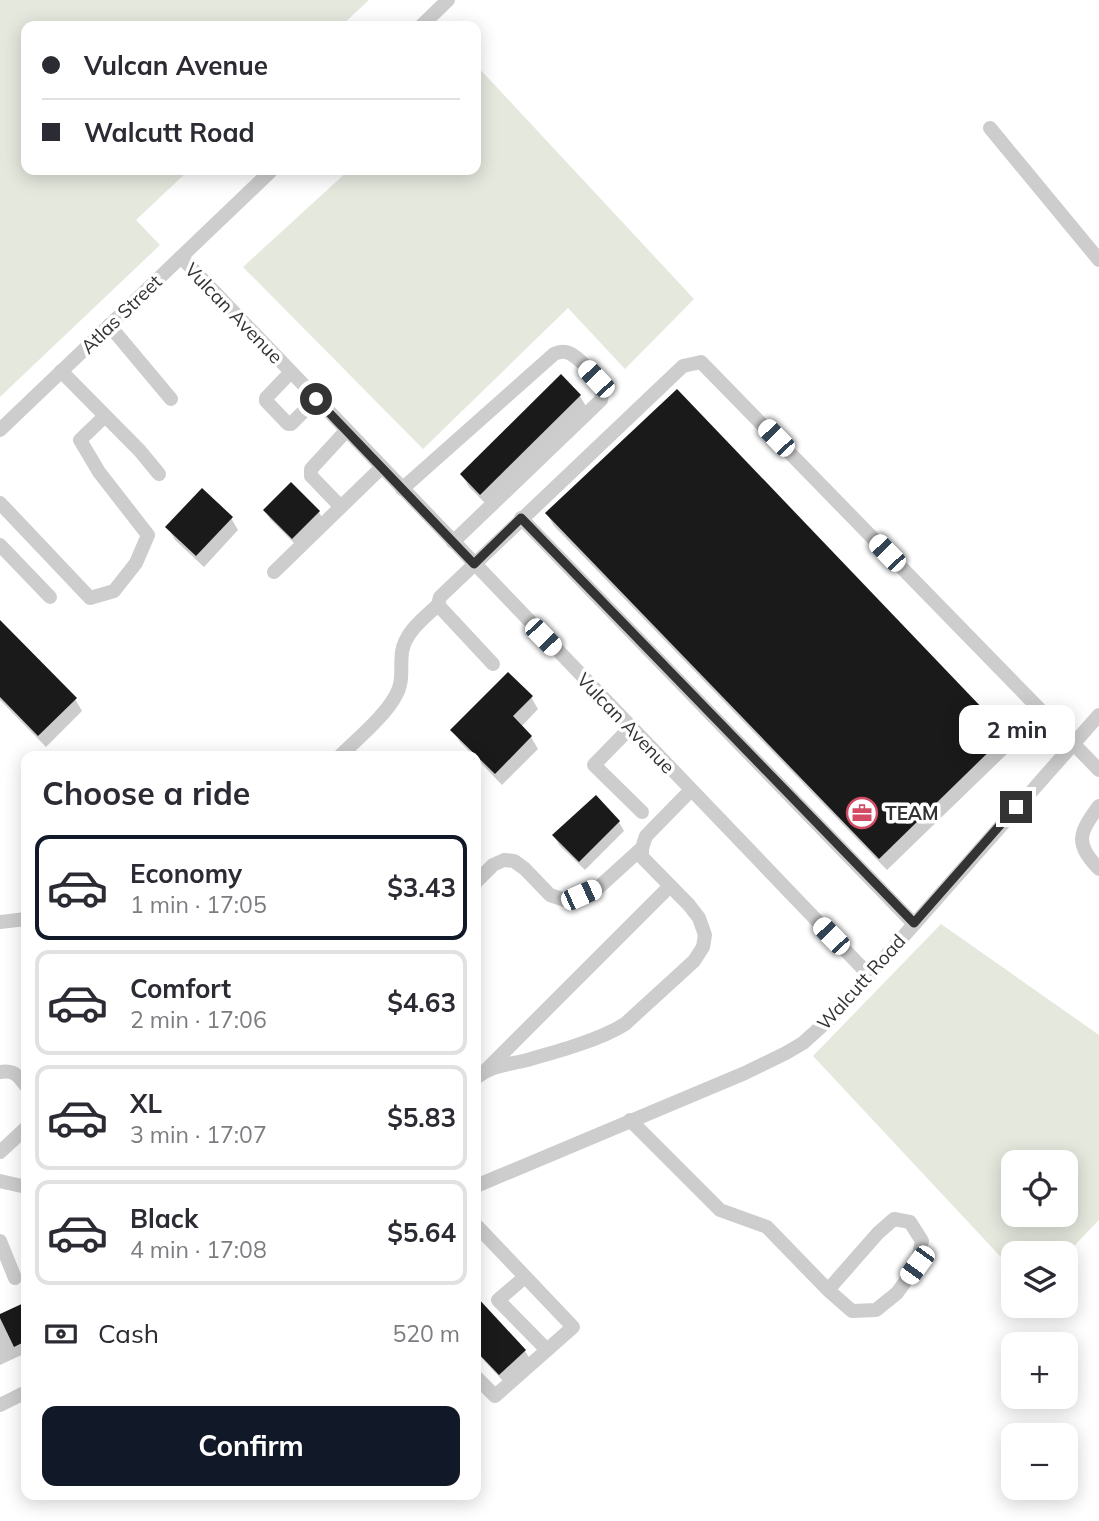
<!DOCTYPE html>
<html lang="en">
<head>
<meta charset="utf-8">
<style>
  :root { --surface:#fff; --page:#f2f2f3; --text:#2b2b33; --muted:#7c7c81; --line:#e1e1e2; --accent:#111827 }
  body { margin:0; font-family:Mulish,sans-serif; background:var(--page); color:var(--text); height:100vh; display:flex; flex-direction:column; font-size:26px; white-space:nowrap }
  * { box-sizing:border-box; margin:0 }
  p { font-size:23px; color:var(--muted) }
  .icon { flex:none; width:38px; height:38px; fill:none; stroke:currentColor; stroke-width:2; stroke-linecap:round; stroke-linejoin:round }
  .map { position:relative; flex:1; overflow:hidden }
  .side { position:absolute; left:21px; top:751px; width:460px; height:749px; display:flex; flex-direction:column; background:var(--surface); border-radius:14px; box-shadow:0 4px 18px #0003 }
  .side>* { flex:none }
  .hud { position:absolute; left:21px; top:21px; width:460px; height:154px; border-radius:14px; box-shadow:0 4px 18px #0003; display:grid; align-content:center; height:154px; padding:0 21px; background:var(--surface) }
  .buttons { position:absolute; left:1001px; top:1150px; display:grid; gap:14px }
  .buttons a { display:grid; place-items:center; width:77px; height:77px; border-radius:14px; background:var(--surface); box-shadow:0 4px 18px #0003; font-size:35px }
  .end { position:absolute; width:32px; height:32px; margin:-16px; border:9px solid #333; background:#fff; box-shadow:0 0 0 4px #fff }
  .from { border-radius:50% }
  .bubble { position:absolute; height:49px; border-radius:14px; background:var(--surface); box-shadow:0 4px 18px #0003; font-size:23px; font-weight:700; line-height:49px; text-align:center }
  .car { position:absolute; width:21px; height:42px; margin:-21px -10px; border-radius:9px; box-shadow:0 0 5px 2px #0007; background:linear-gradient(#fff 24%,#345 0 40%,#fff 0 76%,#345 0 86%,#fff 0) }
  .hud b { display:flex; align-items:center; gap:24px; height:66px; font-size:26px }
  .hud b+b { border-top:2px solid var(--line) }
  .hud i { width:18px; height:18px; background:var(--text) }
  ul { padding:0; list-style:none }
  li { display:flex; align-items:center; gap:21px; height:105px; margin:0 14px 10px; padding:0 7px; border:4px solid var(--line); border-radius:14px }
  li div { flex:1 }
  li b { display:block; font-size:26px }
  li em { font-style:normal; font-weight:700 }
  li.selected { border-color:var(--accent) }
  li>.icon { width:63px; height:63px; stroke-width:1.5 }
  h2 { padding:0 21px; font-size:32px; line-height:84px }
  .pay { display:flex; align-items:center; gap:18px; height:77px; padding:0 21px; font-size:26px }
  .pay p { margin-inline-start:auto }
  .action { display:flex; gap:14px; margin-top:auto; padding:14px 21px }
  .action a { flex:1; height:80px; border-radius:14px; background:var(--accent); color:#fff; font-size:28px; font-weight:700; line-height:80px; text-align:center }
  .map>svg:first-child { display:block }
  .green { fill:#e4e8dd; fill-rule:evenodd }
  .shadow { fill:#0003 }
  .building { fill:#1a1a1a }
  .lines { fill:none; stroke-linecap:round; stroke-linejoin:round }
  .minor { stroke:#cdcdcd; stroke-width:14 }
  .route { stroke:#333; stroke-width:9 }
  .labels { text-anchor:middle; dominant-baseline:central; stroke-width:7; stroke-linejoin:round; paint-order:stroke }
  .street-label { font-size:19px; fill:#333; stroke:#fff }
  .poi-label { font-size:19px; font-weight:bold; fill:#333; stroke:#fff; text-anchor:start }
</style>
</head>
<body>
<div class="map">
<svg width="1099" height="1521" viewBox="0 0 1099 1521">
  <rect width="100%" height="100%" fill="#fff"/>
  <g class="green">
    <polygon points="0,0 369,0 341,26 26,26 26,170 189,170 136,220 160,245 0,397"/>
    <polygon points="476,65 694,299 625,369 568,308 423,449 243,267 349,170 476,170"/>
    <path d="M941 924 1099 1035V1220L1066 1254 1013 1253V1270L813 1056ZM1013 1162H1066V1214H1013Z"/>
  </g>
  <g class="shadow">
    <polygon points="677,392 1006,735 1013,748 887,870 554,526 547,514"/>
    <polygon points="580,396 587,408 488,506 469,487 462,475"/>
    <polygon points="291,484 319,512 324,521 298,547 270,519 265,510"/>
    <polygon points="231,518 238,530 204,567 175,540 168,528"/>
    <polygon points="0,623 75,699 82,711 46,747 0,700"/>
    <polygon points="531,697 538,709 521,727 531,737 538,749 502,785 476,758 476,756 474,756 460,742 453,730"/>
    <polygon points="596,797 619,822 624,831 585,870 559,845 554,836"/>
    <polygon points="476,1298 525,1351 530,1359 505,1383 476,1352"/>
    <polygon points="26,1304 26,1353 0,1365 0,1316"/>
  </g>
  <g class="building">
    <polygon points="561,374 581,395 480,495 460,474"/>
    <polygon points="677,389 1007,734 879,859 545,513"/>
    <polygon points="291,482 320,511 292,539 263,510"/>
    <polygon points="202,488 233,517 196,556 165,527"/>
    <polygon points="0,620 77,698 38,736 0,697"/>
    <polygon points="508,672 533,696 513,716 532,736 495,774 450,730"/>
    <polygon points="596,795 620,821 579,862 552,835"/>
    <polygon points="476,1296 526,1350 499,1375 476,1351"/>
    <polygon points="26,1302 26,1341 14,1347 0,1318 0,1314"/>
  </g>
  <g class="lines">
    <g class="minor">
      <polyline points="421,26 448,0"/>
      <polyline points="990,128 1099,260"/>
      <polyline points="181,257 869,975"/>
      <polyline points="109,325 171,399"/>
      <polyline points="61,371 140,451 159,474"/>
      <polyline points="290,373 266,398 266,401 288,424 291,424 316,399"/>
      <polyline points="0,430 272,170"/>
      <path d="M402 489 554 354C558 352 561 351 565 352 577 353 603 383 602 395 602 397 601 398 601 400L453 542"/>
      <polyline points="0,503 90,598 114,591 136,563 148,535 99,472 80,440 105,416"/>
      <polyline points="341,507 311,476 311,469 346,431"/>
      <polyline points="521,518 914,924"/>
      <polyline points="0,545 50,597"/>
      <polyline points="274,572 381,468"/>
      <polyline points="493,664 438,605 440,597 683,366 701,362 1099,770"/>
      <polyline points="630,728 594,765 642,812"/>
      <path d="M340 756C356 740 386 715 396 695 404 681 400 667 402 652 405 632 424 618 438 605"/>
      <path d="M1099 806C1079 833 1074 843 1099 869"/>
      <polyline points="476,882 493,865 504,860 514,861 525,869 550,895 565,900 581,895 599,887 642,848 646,836 691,790"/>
      <polyline points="0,922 26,919"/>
      <polyline points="487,1069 670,886"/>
      <path d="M0 1072C14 1070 18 1075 26 1086"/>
      <path d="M476 1078C491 1065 508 1065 527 1060 556 1052 600 1040 625 1024L694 961 703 947 705 935 699 918 689 905 642 857V848"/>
      <polyline points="630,1120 720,1210 767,1227 828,1290 852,1311 876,1310 897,1293 917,1265 922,1241 910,1222 894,1219 878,1233 828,1290"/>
      <polyline points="0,1152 26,1128"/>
      <polyline points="0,1181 26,1187"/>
      <polyline points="476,1186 745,1073 786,1053 803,1043 834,1015 1099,715"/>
      <polyline points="476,1225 573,1327 495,1396 476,1377"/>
      <polyline points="0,1241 15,1278"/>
      <polyline points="525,1277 498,1300 547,1350"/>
      <polyline points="0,1405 26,1392"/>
    </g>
  </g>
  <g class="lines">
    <polyline class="route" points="316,399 474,564 521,518 914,923 1016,807"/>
  </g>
  <defs>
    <g id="office-ring" transform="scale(1.575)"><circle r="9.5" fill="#fff" stroke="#d34b64" stroke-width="1.5"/><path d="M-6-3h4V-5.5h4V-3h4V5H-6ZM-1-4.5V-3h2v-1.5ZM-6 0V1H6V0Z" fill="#d34b64"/></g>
  </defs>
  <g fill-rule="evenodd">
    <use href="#office-ring" x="862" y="813"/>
  </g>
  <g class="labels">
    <g class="street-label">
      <text transform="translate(234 313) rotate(46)">Vulcan Avenue</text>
      <text transform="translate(121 314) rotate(-44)">Atlas Street</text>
      <text transform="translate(626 723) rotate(46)">Vulcan Avenue</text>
      <text transform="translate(861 982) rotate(-48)">Walcutt Road</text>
    </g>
    <g class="poi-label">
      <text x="885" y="813">TEAM</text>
    </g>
  </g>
</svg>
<div class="buttons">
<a><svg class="icon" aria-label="locate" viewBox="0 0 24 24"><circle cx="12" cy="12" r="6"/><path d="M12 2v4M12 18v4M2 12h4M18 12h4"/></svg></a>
<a><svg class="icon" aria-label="layers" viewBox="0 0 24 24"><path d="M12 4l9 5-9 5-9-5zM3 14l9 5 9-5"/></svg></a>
<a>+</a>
<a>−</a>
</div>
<i class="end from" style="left:316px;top:399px"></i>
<i class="end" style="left:1016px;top:807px"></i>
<div class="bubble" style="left:959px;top:705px;width:116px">2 min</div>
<i class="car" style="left:596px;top:379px;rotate:317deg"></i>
<i class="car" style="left:776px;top:438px;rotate:316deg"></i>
<i class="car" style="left:887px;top:553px;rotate:316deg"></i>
<i class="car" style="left:543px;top:637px;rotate:136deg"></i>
<i class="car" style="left:581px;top:895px;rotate:66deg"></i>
<i class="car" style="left:831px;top:936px;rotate:316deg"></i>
<i class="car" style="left:917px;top:1265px;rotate:216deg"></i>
<div class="hud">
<b><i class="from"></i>Vulcan Avenue</b>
<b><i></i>Walcutt Road</b>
</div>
<section class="side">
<h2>Choose a ride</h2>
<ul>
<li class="selected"><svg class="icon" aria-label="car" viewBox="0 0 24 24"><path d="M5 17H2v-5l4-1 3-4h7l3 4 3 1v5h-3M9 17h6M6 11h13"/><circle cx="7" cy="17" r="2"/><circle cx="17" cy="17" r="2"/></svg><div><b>Economy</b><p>1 min · 17:05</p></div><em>$3.43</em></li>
<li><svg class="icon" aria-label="car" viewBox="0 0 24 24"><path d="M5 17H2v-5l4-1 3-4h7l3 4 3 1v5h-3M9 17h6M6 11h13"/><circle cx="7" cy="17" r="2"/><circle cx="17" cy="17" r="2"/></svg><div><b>Comfort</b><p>2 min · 17:06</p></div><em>$4.63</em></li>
<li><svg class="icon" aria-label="car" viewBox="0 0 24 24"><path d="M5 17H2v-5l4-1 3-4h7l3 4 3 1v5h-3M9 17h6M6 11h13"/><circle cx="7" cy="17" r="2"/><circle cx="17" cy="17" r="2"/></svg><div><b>XL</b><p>3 min · 17:07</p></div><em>$5.83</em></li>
<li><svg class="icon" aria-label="car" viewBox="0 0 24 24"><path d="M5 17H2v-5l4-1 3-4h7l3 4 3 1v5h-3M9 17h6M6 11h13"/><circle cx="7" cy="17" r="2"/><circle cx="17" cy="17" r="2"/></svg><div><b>Black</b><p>4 min · 17:08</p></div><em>$5.64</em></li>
</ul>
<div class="pay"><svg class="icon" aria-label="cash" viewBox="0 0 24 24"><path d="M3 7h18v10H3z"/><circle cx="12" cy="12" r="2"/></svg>Cash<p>520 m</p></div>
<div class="action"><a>Confirm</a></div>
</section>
</div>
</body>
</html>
